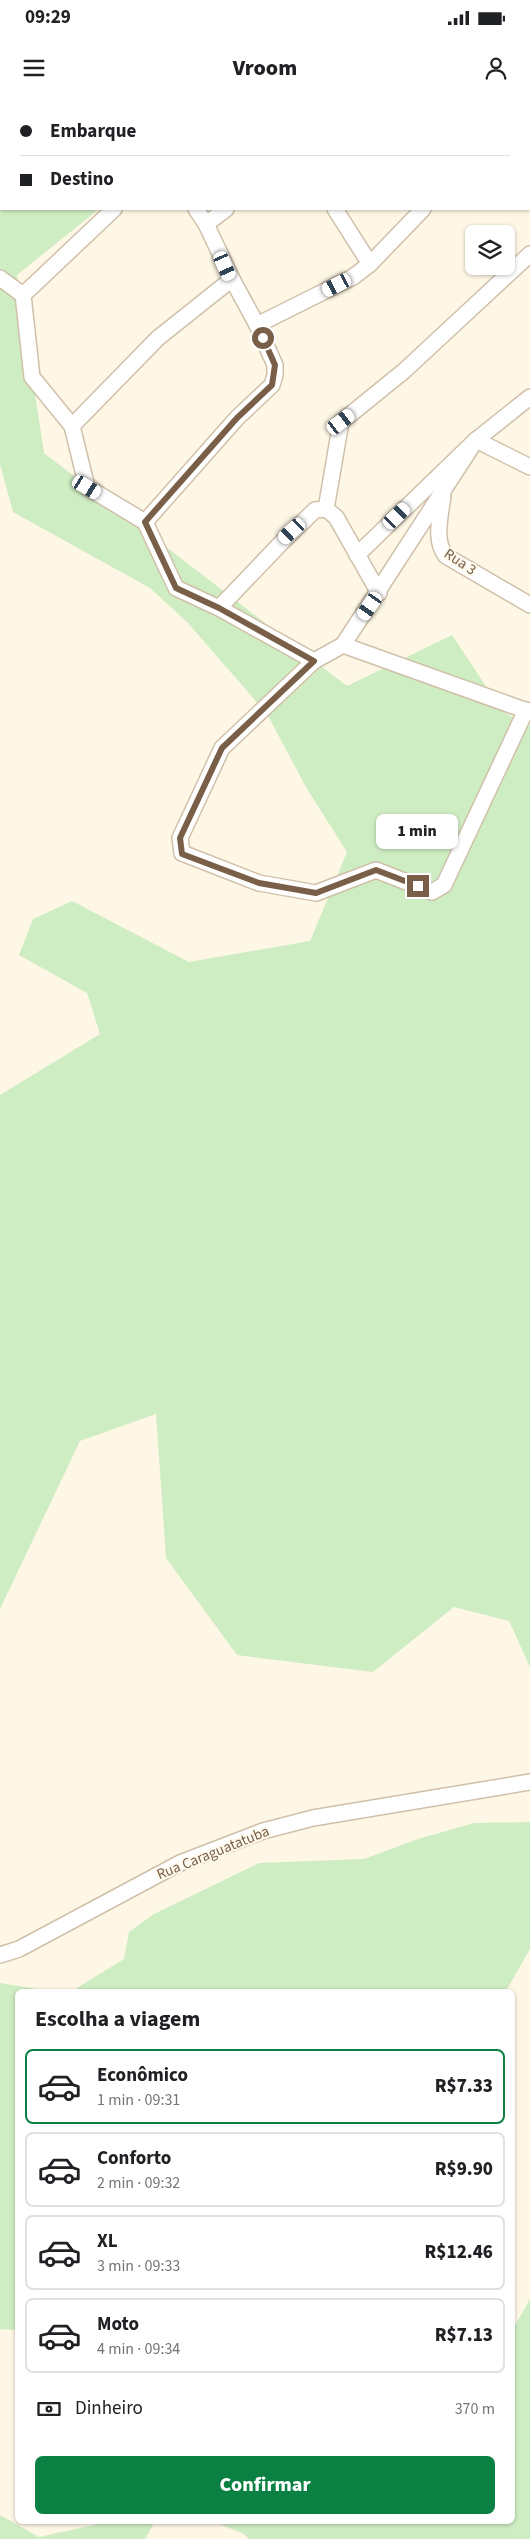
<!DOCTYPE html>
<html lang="pt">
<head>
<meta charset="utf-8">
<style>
  :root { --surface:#fff; --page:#f6f6f6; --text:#202124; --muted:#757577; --line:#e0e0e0; --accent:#0b8043 }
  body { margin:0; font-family:"Source Sans 3",sans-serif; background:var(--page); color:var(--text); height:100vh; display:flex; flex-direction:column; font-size:19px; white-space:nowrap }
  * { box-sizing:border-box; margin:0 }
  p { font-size:16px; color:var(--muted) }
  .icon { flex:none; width:28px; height:28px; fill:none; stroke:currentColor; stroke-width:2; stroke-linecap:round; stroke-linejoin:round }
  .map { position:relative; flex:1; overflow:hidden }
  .side { position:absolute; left:15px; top:1889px; width:500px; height:535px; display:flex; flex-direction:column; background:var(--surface); border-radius:8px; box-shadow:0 1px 4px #0004 }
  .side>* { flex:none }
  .hud { position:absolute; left:0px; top:0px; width:530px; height:110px; box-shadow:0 1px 4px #0004; display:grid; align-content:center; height:110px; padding:0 20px; background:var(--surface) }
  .tools { position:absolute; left:465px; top:125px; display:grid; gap:10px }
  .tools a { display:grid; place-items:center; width:50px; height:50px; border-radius:8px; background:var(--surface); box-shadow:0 1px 4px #0004; font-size:25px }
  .end { position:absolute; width:22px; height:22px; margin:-11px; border:6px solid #795f48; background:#fff; box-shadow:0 0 0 2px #fff }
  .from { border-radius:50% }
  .bubble { position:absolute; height:35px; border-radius:8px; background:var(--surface); box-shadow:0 1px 4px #0004; font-size:16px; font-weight:800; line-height:35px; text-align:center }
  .car { position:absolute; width:15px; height:30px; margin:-15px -8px; border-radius:6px; box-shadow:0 0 4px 1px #0007; background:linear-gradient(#fff 24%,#345 0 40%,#fff 0 76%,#345 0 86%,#fff 0) }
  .hud b { display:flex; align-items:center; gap:18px; height:48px; font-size:19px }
  .hud b+b { border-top:1px solid var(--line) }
  .hud i { width:12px; height:12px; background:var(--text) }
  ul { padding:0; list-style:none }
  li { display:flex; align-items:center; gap:15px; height:75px; margin:0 10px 8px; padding:0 10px; border:2px solid var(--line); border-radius:8px }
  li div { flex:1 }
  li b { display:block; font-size:19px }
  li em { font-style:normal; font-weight:800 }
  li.on { border-color:var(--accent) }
  li>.icon { width:45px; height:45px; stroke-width:1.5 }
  h2 { padding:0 20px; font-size:22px; line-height:60px }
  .pay { display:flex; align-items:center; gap:12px; height:55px; padding:0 20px; font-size:19px }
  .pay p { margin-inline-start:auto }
  .button { display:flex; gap:10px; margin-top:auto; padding:10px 20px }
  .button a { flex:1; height:58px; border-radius:8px; background:var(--accent); color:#fff; font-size:20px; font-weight:800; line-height:58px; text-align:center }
  .status { display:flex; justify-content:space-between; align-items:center; height:35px; padding:0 25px; background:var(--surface); direction:ltr }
  .status svg { height:14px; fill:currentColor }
  header { display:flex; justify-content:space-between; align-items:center; height:65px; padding:0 20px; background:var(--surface); font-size:22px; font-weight:800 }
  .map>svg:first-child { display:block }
  .green { fill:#cfedc3 }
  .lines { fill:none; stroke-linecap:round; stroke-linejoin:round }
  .minor-casing { stroke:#d0c0aa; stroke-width:18 }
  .minor { stroke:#fff; stroke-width:15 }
  .route { stroke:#795f48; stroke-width:6 }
  .labels { text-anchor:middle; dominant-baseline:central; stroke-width:4; stroke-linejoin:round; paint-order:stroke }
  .street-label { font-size:15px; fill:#795f48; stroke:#fffaed }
</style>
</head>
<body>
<div class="status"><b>09:29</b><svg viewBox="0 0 49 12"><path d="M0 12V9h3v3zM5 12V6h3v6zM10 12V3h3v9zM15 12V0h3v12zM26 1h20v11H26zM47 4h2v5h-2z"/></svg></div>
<header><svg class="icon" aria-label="menu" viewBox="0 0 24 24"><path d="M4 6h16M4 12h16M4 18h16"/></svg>Vroom<svg class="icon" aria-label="person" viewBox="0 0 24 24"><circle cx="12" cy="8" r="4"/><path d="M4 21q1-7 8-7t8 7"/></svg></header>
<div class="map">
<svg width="530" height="2439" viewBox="0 0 530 2439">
  <rect width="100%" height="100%" fill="#fef7e6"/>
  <g class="green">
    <polygon points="0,0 236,0 1,1 1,109 99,109 17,175 44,353 347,586 452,535 503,612 530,626 530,1567 509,1521 454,1507 373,1572 237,1555 166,1458 156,1314 80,1341 0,1509 0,995 100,934 87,893 19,855 33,819 72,801 189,862 310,841 347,752 307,689 267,614 187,522 150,488 13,412 0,364"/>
    <polygon points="530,1722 530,1849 506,1891 72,1891 124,1859 129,1832 154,1814 259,1763 364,1759 418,1739 474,1723"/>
    <polygon points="0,1883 49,1891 18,1891 17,2230 0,2229"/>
    <polygon points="530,2199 530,2439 249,2439 244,2434 212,2421 512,2421 513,2229"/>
    <polygon points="0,2415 39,2437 112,2421 155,2421 145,2439 0,2439"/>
  </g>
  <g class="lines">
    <g class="minor-casing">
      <g id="minor">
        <polyline points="273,0 273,1"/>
        <polyline points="519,0 519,1"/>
        <polyline points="123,1 125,0"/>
        <polyline points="367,1 369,0"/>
        <polyline points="529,25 530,28"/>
        <polyline points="0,80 1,79"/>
        <polyline points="335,109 370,164"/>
        <polyline points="206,124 226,109"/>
        <polyline points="0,178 23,195 32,277 72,326 87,387 145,422 176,488 219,508 314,561 343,545 530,612"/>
        <polyline points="23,195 114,109"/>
        <polyline points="257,225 353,177 370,164 423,109"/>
        <polyline points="72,326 158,238 232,179"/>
        <path d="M443 395C441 415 433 440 446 456L530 505"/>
        <polyline points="326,409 341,322 404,271 530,154"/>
        <polyline points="326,409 336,417 379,493"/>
        <polyline points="145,422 237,318 272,285 275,275 275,265 257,225 232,179 206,124 196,109"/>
        <polyline points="357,455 476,340 530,367"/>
        <polyline points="219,508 282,442 315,410 326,409"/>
        <polyline points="343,545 476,340 530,297"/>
        <polyline points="314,561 222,648 180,738 182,753 259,783 316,793 376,770 432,792 444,785 526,610"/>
        <polyline points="0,1855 19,1849 180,1763 263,1731 313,1718 530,1682"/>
      </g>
    </g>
    <use href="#minor" class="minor"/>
  </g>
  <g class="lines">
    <polyline class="route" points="263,238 275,265 272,285 237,318 145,422 176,488 219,508 314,561 222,648 180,738 182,754 259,783 316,793 376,770 418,786"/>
  </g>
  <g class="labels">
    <g class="street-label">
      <text transform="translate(460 462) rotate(34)">Rua 3</text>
      <text transform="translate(213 1753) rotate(-22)">Rua Caraguatatuba</text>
    </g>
  </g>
</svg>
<div class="tools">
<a><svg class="icon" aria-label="layers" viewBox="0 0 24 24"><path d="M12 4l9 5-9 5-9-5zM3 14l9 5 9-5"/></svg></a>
</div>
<i class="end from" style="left:263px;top:238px"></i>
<i class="end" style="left:418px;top:786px"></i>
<div class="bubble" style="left:376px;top:714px;width:82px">1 min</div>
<i class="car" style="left:225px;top:166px;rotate:156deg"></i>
<i class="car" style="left:337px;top:185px;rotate:243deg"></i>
<i class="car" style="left:341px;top:322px;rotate:52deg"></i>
<i class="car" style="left:87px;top:387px;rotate:121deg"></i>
<i class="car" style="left:397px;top:416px;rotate:46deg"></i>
<i class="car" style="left:292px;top:431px;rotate:227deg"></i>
<i class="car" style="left:370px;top:506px;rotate:215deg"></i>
<div class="hud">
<b><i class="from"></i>Embarque</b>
<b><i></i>Destino</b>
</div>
<section class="side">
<h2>Escolha a viagem</h2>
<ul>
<li class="on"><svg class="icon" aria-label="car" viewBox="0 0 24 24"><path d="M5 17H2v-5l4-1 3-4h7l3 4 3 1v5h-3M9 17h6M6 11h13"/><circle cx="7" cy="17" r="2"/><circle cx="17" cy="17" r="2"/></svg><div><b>Econômico</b><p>1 min · 09:31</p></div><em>R$7.33</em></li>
<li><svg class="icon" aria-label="car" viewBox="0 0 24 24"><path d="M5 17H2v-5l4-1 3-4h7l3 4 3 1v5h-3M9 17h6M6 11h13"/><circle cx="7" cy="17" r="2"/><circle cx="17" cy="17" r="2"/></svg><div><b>Conforto</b><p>2 min · 09:32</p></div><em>R$9.90</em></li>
<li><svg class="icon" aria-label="car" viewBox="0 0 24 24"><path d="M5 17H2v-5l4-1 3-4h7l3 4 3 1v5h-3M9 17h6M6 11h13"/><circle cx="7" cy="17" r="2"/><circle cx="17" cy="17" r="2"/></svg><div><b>XL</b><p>3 min · 09:33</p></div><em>R$12.46</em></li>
<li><svg class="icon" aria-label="car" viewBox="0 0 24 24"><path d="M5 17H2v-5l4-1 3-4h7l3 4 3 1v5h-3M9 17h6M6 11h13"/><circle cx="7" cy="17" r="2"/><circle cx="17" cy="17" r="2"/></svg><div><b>Moto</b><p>4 min · 09:34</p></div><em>R$7.13</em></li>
</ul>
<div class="pay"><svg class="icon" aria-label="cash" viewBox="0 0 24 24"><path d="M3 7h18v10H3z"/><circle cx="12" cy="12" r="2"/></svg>Dinheiro<p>370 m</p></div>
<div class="button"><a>Confirmar</a></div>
</section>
</div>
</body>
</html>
